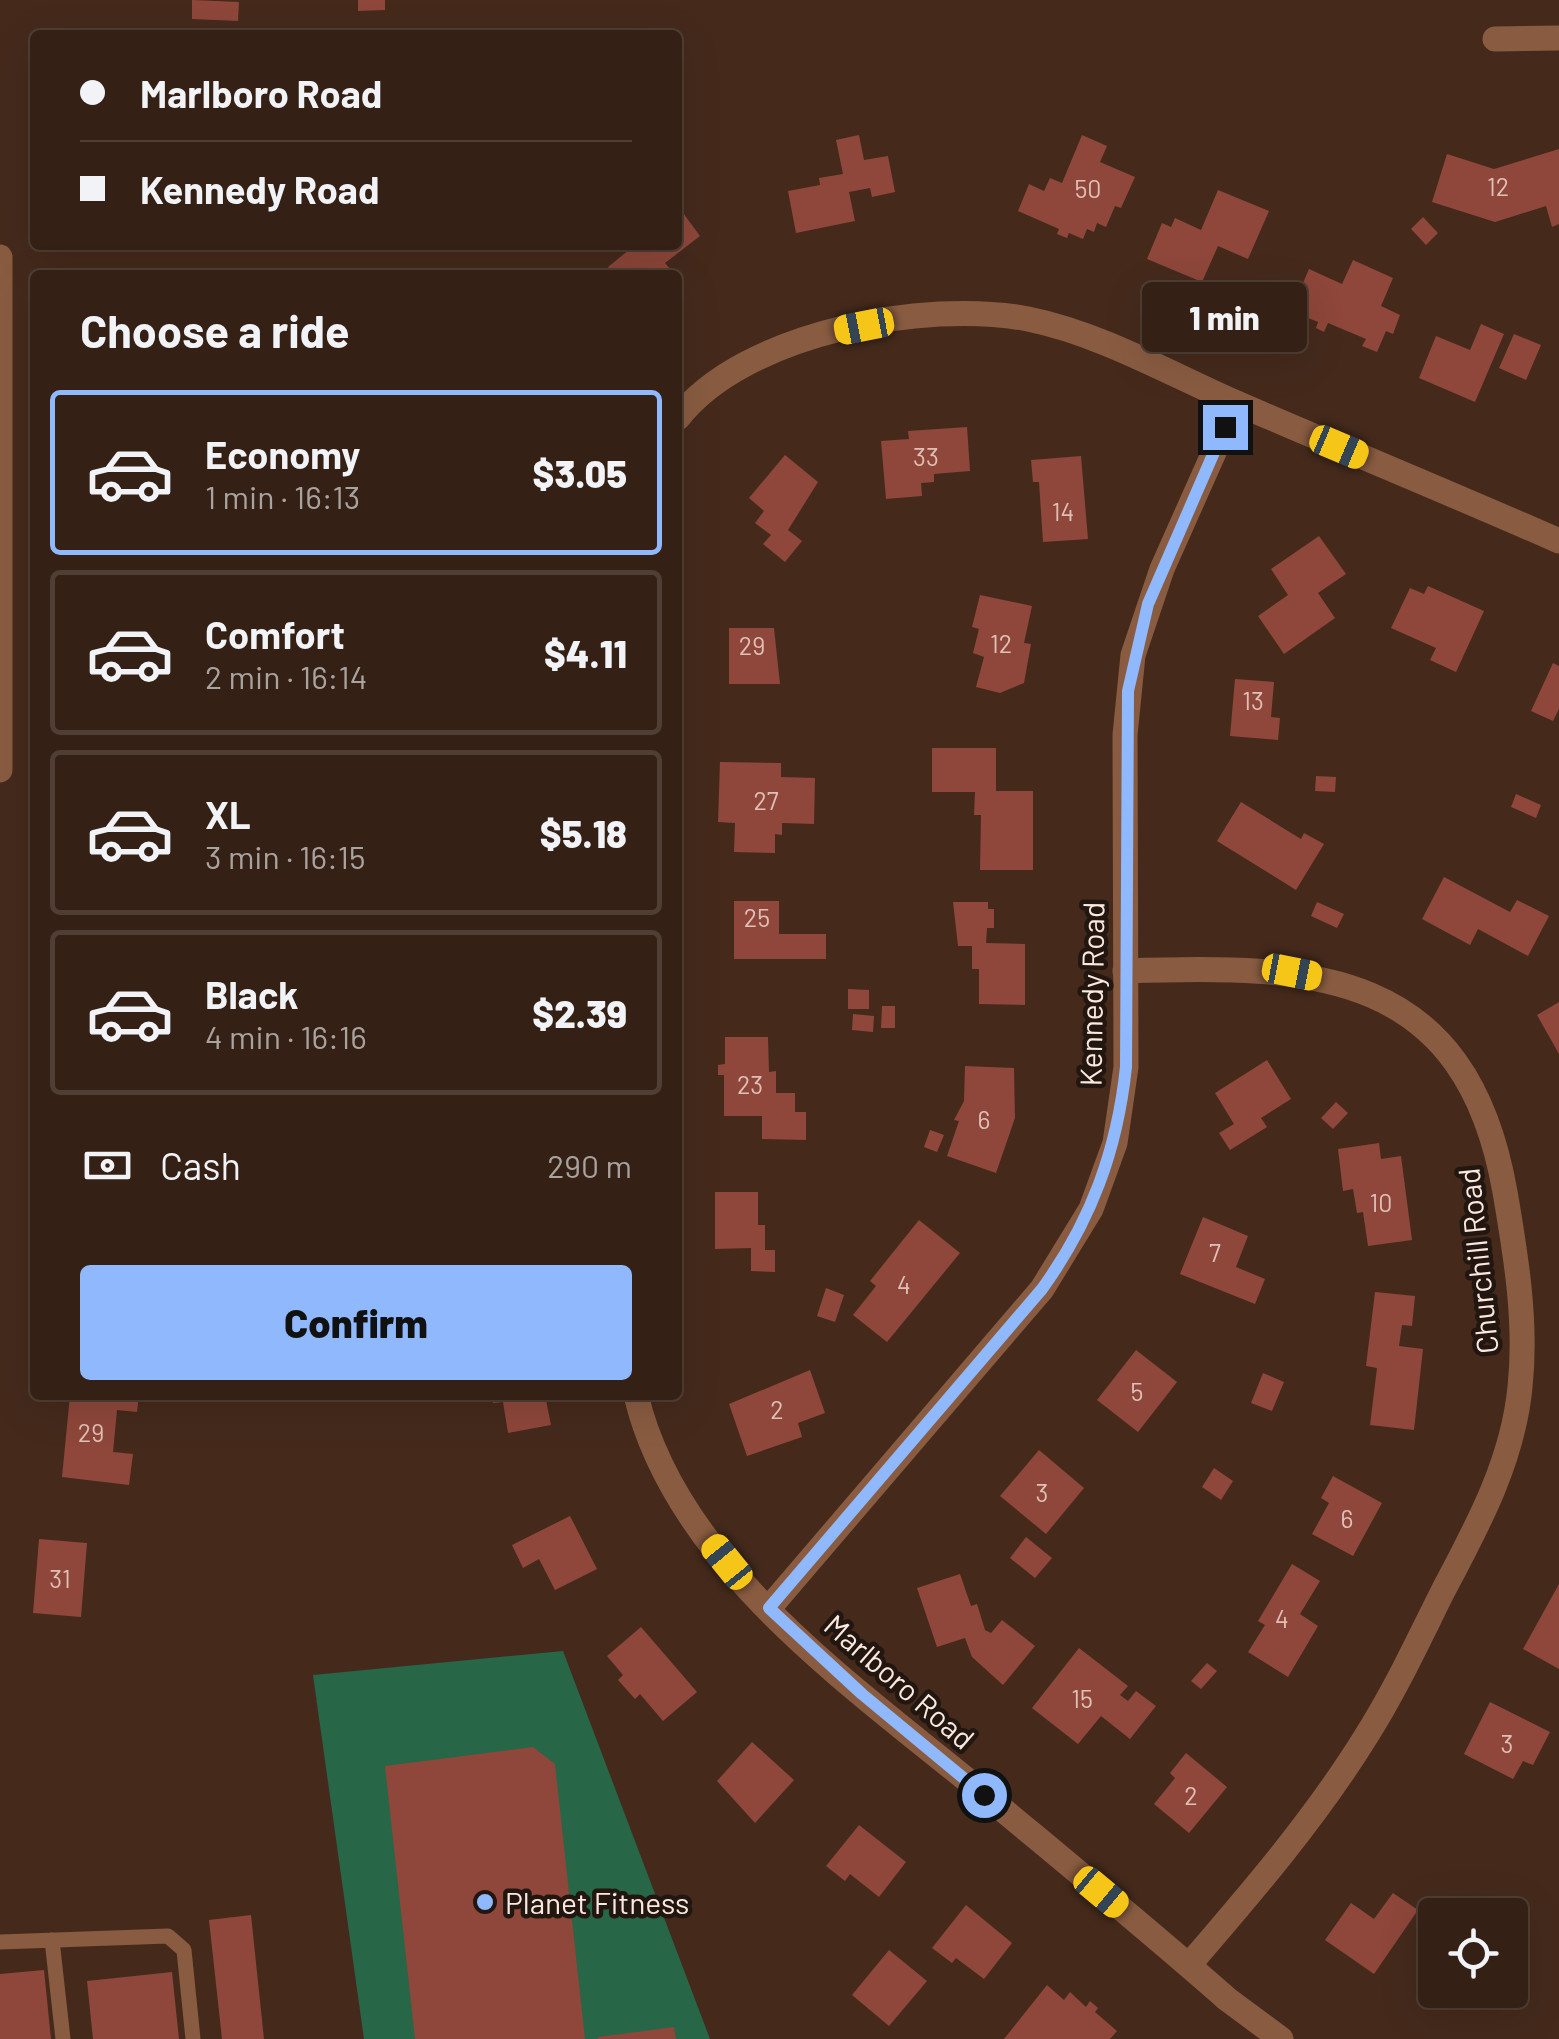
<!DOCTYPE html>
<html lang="en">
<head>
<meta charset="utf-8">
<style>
  :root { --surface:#342015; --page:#3f2d22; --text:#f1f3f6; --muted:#a9a3a0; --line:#4e3e34; --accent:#8fb8fd }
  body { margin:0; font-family:Barlow,sans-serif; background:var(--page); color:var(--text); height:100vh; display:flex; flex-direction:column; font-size:38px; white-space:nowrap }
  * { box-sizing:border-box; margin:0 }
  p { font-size:32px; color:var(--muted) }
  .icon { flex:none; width:55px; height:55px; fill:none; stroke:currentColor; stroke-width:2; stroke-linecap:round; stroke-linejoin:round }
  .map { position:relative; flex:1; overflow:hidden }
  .details { position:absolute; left:30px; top:270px; width:652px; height:1130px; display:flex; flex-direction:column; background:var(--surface); border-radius:10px; box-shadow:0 10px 40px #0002,0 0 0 2px var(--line) }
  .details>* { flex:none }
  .banner { position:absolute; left:30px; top:30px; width:652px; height:220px; border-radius:10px; box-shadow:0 10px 40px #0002,0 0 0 2px var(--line); display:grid; align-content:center; height:220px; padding:0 50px; background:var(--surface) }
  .fabs { position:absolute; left:1418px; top:1898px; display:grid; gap:20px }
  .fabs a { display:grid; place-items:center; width:110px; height:110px; border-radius:10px; background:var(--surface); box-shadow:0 10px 40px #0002,0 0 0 2px var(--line); font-size:50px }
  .end { position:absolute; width:45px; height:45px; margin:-22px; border:12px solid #8fb8fd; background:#111; box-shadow:0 0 0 5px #111 }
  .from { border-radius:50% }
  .bubble { position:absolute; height:70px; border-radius:10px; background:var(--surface); box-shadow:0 10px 40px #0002,0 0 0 2px var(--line); font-size:32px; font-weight:800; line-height:70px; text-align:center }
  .car { position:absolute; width:30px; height:60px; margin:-30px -15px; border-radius:12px; box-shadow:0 0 8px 2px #0007; background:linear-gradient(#f5c518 24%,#345 0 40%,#f5c518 0 76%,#345 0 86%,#f5c518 0) }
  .banner b { display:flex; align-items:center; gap:35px; height:95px; font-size:38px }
  .banner b+b { border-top:2px solid var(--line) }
  .banner i { width:25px; height:25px; background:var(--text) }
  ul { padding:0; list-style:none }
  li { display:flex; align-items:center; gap:30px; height:165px; margin:0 20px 15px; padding:0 30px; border:5px solid var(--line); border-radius:10px }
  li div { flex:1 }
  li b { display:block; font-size:38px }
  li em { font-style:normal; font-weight:800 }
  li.on { border-color:var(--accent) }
  li>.icon { width:90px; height:90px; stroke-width:1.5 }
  h2 { padding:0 50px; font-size:45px; line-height:120px }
  .pay { display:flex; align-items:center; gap:25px; height:110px; padding:0 50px; font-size:38px }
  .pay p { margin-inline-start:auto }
  .primary-button { display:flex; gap:20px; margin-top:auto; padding:20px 50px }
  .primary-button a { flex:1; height:115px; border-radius:10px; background:var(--accent); color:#111; font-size:40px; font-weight:800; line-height:115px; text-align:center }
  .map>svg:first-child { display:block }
  .green { fill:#276646 }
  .building { fill:#8e473a }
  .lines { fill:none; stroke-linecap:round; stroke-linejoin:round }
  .lane { stroke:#895c41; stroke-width:15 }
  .street { stroke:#895c41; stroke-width:25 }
  .route { stroke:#8fb8fd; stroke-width:12 }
  .poi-dot { fill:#8fb8fd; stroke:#221610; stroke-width:4 }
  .labels { text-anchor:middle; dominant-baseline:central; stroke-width:9; stroke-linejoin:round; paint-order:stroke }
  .number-label { font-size:25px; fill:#e0c0b6 }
  .street-label { font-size:30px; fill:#fbe9e0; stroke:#221610 }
  .poi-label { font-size:30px; fill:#fbe9e0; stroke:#221610; text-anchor:start }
</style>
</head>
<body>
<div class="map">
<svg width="1559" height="2039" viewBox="0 0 1559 2039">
  <rect width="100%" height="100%" fill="#452a1c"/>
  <polygon class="green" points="563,1651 710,2039 364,2039 313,1675"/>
  <g class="building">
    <polygon points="192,0 239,2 238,21 192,19"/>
    <polygon points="358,0 385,0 385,10 358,11"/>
    <polygon points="859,135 864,160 888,156 895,192 872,197 870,188 849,192 855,221 796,233 788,191 820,185 819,178 843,174 836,140"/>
    <polygon points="1082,135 1107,146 1100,162 1135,177 1121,208 1115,206 1106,227 1097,223 1094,232 1087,229 1083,239 1069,233 1067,238 1057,234 1059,229 1018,211 1029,184 1044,191 1050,178 1062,183"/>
    <polygon points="1559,149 1559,224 1552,227 1546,206 1495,222 1432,202 1447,154 1494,169"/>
    <polygon points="1218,190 1269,211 1248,259 1218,246 1202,282 1147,259 1162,223 1171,227 1175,218 1201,230"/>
    <polygon points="678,206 700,236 665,263 675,275 614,275 608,267 635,245 678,245"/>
    <polygon points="1423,217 1438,233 1426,245 1411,229"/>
    <polygon points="1353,260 1393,278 1381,306 1400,315 1393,334 1386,331 1377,352 1362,346 1366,339 1328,323 1324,332 1316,328 1318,322 1291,311 1309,269 1342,284"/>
    <polygon points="1481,324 1504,334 1475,402 1419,378 1436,336 1470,350"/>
    <polygon points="1514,334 1541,345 1526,380 1499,368"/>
    <polygon points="967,427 970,471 934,474 934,482 921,483 922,496 886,499 881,441 909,439 908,431"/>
    <polygon points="785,455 818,482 788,530 802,541 785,562 763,544 771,535 755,523 764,511 749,498"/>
    <polygon points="1081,456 1088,539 1043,542 1039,482 1033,482 1031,460"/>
    <polygon points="1319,536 1346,574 1318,593 1335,618 1284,654 1258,616 1288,595 1271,569"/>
    <polygon points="1428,586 1484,611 1456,672 1430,660 1436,648 1391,628 1410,588 1424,594"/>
    <polygon points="980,595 1032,606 1024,643 1031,644 1024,683 1000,693 976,687 984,657 973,653 979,629 972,627"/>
    <polygon points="729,628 774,628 780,684 729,684"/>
    <polygon points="1553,663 1559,666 1559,709 1553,721 1531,711"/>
    <polygon points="1235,679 1274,682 1271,717 1280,718 1278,740 1230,736"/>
    <polygon points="932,748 996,748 996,791 1033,791 1033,870 980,870 981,815 974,815 975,792 932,792"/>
    <polygon points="720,762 781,763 781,777 815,778 814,824 782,823 782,835 775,834 775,853 734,852 735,823 718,822"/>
    <polygon points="1316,776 1336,777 1335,792 1315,791"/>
    <polygon points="1516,794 1541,805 1536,818 1511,807"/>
    <polygon points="1241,802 1301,839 1304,833 1324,844 1296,890 1217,841"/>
    <polygon points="1444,877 1510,912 1517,900 1549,916 1528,956 1478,929 1470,945 1422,919"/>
    <polygon points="734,901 779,901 779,934 826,934 826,959 734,959"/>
    <polygon points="953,902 988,902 988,909 994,909 994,928 987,928 986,943 1025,944 1025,1005 979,1004 979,969 972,969 972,946 958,946"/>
    <polygon points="1317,902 1344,914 1337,928 1311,916"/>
    <polygon points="848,989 869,990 869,1009 848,1009"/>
    <polygon points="1559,1002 1559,1054 1537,1015"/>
    <polygon points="882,1006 895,1006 895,1028 881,1028"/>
    <polygon points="853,1014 874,1016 873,1032 852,1030"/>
    <polygon points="725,1037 768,1037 769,1072 776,1071 776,1093 795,1093 795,1112 806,1112 806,1140 762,1139 762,1116 724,1116 724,1075 718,1075 718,1065 725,1064"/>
    <polygon points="1267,1060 1291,1099 1261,1118 1267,1127 1230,1150 1219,1133 1234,1124 1215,1093"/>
    <polygon points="965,1066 1014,1068 1015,1118 996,1173 947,1156 959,1121 954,1120 964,1101"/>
    <polygon points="1336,1102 1348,1113 1333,1129 1321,1118"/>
    <polygon points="930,1130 944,1135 937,1152 924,1147"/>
    <polygon points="1379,1143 1381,1159 1401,1156 1412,1240 1368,1246 1363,1212 1357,1213 1353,1189 1343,1191 1338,1149"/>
    <polygon points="715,1192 758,1192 758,1225 765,1225 765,1250 775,1250 775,1272 751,1271 751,1248 715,1249"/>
    <polygon points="1203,1217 1248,1236 1236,1267 1265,1279 1255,1304 1180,1274"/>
    <polygon points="919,1220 960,1253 887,1342 853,1315 876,1286 870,1281"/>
    <polygon points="826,1288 844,1295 835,1322 817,1316"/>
    <polygon points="1375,1292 1415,1296 1412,1326 1402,1325 1399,1346 1423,1349 1414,1430 1370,1425 1377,1368 1366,1366"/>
    <polygon points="1136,1350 1177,1382 1138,1432 1097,1400"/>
    <polygon points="810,1370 825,1413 798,1423 802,1437 747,1456 729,1404"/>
    <polygon points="1263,1373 1284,1382 1272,1411 1251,1403"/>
    <polygon points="70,1395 139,1395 137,1412 117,1410 113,1452 133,1454 129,1485 62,1477"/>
    <polygon points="492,1395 545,1395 551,1425 508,1433 503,1402 493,1403"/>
    <polygon points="1039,1450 1084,1488 1046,1534 1000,1496"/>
    <polygon points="1214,1468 1233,1481 1221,1500 1202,1487"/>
    <polygon points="1333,1476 1382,1503 1353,1556 1312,1534 1329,1503 1321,1498"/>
    <polygon points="570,1516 597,1569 555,1590 539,1559 523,1568 512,1545"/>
    <polygon points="1026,1537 1052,1558 1035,1578 1010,1558"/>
    <polygon points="39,1539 87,1543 81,1617 33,1613"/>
    <polygon points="1292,1564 1320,1581 1300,1614 1318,1626 1288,1677 1248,1652 1265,1625 1258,1621"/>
    <polygon points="960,1574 971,1606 977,1604 985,1630 991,1633 1002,1620 1035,1646 1003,1685 972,1657 965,1638 937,1647 917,1588"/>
    <polygon points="1559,1584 1559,1669 1523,1649"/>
    <polygon points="641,1627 697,1692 663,1721 640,1694 635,1699 618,1680 623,1675 607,1656"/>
    <polygon points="1079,1648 1128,1686 1120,1695 1128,1701 1136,1691 1156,1706 1130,1739 1101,1716 1078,1744 1032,1708"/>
    <polygon points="1207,1663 1217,1671 1201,1689 1191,1681"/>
    <polygon points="1490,1702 1550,1732 1533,1765 1523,1761 1513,1779 1464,1754"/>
    <polygon points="752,1742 794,1780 755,1823 717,1781"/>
    <polygon points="533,1747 555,1764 585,2039 415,2039 385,1766"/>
    <polygon points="1186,1753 1227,1787 1189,1833 1154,1804 1175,1778 1170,1773"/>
    <polygon points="859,1825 906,1862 879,1897 850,1874 845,1881 826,1866"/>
    <polygon points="1393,1893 1418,1910 1374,1974 1325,1940 1351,1903 1374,1919"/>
    <polygon points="966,1905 1012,1943 984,1979 956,1958 952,1963 932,1948"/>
    <polygon points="251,1915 264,2039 222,2039 209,1920"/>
    <polygon points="1510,1944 1518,1944 1518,1995 1456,1995 1456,1990 1510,1990"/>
    <polygon points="889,1950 927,1981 889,2026 852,1995"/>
    <polygon points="44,1970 51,2039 0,2039 0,1974"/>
    <polygon points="172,1972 179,2039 93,2039 87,1981"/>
    <polygon points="1047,1985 1064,2000 1070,1992 1086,2007 1090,2001 1098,2008 1095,2012 1117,2031 1110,2039 1004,2039"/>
    <polygon points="674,2027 676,2039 598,2039 598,2037"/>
  </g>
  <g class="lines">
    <g class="lane">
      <polyline points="52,1940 63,2039"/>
      <polyline points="0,1942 168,1936 184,1950 193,2039"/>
    </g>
    <g class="street">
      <polyline points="1495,39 1559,38"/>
      <polyline points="0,257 0,770"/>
      <path d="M678 418C743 333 926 299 1028 319 1098 333 1167 372 1232 401 1340 448 1450 493 1559 541"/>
      <path d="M1125 971C1314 964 1466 969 1505 1192 1516 1256 1527 1323 1520 1387 1513 1461 1477 1527 1443 1591 1418 1641 1395 1691 1365 1738 1314 1820 1251 1893 1189 1965"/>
      <path d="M636 1395C675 1561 846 1681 972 1784 1057 1855 1144 1926 1227 1999L1281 2039"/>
      <polyline points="769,1608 1042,1289 1091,1209 1115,1143 1126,1067 1125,735 1133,655 1162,569 1236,403"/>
    </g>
  </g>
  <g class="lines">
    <path class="route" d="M984 1795 862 1694 769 1608 1042 1289C1091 1221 1117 1151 1126 1067L1128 691 1148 604 1225 427"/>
  </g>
  <circle class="poi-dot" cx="485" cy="1902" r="10"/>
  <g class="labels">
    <g class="number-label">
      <text x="1498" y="186">12</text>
      <text x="1088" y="188">50</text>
      <text x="926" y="456">33</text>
      <text x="1063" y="511">14</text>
      <text x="1001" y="643">12</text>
      <text x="752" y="645">29</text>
      <text x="1253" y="700">13</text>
      <text x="766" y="800">27</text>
      <text x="757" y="917">25</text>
      <text x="750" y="1084">23</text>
      <text x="984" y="1119">6</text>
      <text x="1381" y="1202">10</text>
      <text x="1215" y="1252">7</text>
      <text x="904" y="1284">4</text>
      <text x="1137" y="1391">5</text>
      <text x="777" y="1409">2</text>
      <text x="91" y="1432">29</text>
      <text x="1042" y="1492">3</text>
      <text x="1347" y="1518">6</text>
      <text x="60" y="1578">31</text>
      <text x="1282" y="1618">4</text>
      <text x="1082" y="1698">15</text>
      <text x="1507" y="1743">3</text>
      <text x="1191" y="1795">2</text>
    </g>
    <g class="street-label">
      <text transform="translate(1091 994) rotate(-89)">Kennedy Road</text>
      <text transform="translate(1477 1261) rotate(-96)">Churchill Road</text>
      <text transform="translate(900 1681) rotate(41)">Marlboro Road</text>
    </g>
    <g class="poi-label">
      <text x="505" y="1902">Planet Fitness</text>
    </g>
  </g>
</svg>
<div class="fabs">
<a><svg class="icon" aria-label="locate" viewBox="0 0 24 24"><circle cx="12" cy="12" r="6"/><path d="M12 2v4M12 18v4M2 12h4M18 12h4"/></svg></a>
</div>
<i class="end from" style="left:984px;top:1795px"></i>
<i class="end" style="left:1225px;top:427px"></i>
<div class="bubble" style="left:1142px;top:282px;width:165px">1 min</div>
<i class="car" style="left:864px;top:326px;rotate:259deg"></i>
<i class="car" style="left:1339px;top:447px;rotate:113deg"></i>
<i class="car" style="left:1292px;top:972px;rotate:101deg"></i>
<i class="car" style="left:727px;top:1562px;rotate:321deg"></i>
<i class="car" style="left:1101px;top:1892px;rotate:130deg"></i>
<div class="banner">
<b><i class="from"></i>Marlboro Road</b>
<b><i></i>Kennedy Road</b>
</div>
<section class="details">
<h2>Choose a ride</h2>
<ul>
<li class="on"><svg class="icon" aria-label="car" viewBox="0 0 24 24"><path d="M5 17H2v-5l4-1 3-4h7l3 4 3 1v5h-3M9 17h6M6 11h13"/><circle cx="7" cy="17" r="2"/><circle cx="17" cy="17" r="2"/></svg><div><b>Economy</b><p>1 min · 16:13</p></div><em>$3.05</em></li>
<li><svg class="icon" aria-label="car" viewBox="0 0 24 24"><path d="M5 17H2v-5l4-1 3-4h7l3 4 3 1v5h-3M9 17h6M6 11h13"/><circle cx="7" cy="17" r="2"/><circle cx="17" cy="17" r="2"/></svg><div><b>Comfort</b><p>2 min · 16:14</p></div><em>$4.11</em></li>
<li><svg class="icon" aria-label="car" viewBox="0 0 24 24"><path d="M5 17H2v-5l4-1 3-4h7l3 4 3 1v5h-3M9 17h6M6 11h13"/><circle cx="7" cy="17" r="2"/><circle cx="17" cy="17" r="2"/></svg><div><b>XL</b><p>3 min · 16:15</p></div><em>$5.18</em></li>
<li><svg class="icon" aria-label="car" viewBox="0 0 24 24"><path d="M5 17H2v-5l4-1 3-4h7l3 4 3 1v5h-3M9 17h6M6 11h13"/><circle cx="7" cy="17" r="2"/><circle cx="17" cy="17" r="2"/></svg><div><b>Black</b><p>4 min · 16:16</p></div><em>$2.39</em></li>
</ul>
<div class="pay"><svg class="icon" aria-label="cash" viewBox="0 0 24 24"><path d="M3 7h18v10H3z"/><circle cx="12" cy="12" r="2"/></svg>Cash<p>290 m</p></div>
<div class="primary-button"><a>Confirm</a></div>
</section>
</div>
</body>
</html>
